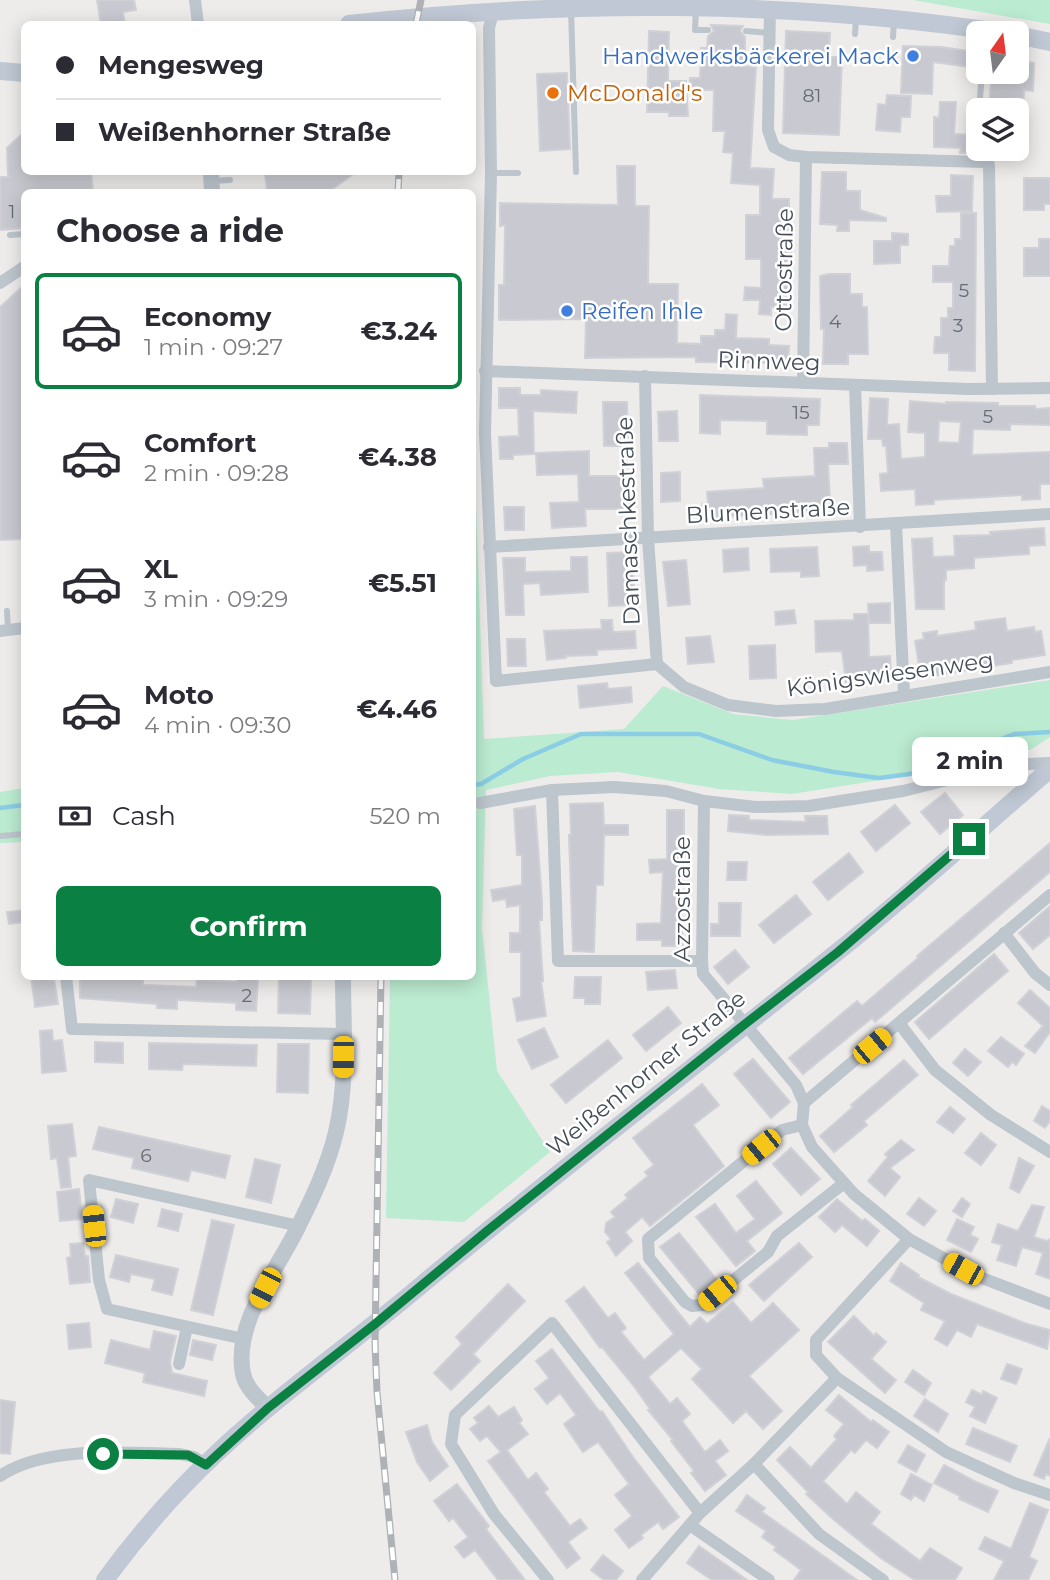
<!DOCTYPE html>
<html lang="en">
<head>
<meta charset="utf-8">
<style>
  :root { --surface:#fff; --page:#f7f7f7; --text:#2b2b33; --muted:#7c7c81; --line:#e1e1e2; --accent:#0b8043 }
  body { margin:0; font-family:Montserrat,sans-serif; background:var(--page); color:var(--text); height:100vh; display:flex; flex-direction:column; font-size:26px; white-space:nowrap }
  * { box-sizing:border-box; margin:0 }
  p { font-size:23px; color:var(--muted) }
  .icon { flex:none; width:38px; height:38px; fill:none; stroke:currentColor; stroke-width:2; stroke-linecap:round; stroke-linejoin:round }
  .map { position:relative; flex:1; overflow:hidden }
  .panel { position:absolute; left:21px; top:189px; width:455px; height:791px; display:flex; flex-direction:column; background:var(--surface); border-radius:10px; box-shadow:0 4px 18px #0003 }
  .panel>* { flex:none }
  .banner { position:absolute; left:21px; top:21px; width:455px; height:154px; border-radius:10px; box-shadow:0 4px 18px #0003; display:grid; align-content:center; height:154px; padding:0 35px; background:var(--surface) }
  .needle { width:46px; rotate:14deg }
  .buttons { position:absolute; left:966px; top:21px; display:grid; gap:14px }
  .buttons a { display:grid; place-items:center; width:63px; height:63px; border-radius:10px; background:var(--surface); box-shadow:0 4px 18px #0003; font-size:35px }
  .end { position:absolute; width:32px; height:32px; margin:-16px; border:9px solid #0b8043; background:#fff; box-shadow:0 0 0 4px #fff }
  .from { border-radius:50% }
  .bubble { position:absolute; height:49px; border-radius:10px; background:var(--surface); box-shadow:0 4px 18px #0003; font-size:23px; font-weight:700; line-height:49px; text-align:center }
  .car { position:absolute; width:21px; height:42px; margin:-21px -10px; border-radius:9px; box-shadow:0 0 5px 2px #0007; background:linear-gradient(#f5c518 24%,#345 0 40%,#f5c518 0 76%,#345 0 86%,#f5c518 0) }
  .banner b { display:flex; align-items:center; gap:24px; height:66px; font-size:26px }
  .banner b+b { border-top:2px solid var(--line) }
  .banner i { width:18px; height:18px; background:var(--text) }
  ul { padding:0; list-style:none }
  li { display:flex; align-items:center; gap:21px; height:116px; margin:0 14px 10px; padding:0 21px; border:4px solid transparent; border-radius:10px }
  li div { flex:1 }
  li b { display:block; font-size:26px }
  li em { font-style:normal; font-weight:700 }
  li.active { border-color:var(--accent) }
  li>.icon { width:63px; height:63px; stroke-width:1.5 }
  h2 { padding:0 35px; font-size:32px; line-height:84px }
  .pay { display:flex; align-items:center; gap:18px; height:77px; padding:0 35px; font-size:26px }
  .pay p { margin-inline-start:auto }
  .action { display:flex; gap:14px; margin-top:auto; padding:14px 35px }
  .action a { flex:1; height:80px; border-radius:10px; background:var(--accent); color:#fff; font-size:28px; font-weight:700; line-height:80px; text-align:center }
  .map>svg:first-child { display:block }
  .green { fill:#bbebd0 }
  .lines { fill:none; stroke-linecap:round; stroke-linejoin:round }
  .stream { stroke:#8bcde5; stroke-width:4.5 }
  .building { fill:#c9cad1; stroke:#d0d1d7; stroke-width:2; fill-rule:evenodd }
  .service { stroke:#bdc5cd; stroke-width:6 }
  .minor { stroke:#bdc5cd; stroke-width:12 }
  .tertiary { stroke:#bdc5cd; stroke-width:16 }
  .secondary { stroke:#bfc8d4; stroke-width:18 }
  .rail-casing { stroke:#aeb1b6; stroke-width:7 }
  .rail { stroke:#fff; stroke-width:4.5; stroke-dasharray:13; stroke-linecap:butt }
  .route { stroke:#0b8043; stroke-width:9 }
  .shop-dot { fill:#3f7fe0; stroke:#fff; stroke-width:2.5 }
  .food-dot { fill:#e8710a; stroke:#fff; stroke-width:2.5 }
  .labels { text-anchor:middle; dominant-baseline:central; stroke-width:5; stroke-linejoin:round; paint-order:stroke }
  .number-label { font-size:19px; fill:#666d76 }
  .shop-label { font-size:23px; fill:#366cbe; stroke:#fff; text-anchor:end }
  .food-label { font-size:23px; fill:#c56008; stroke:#fff; text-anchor:start }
  .street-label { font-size:23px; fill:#454e58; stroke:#fff }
</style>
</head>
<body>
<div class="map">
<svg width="1050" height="1580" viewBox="0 0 1050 1580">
  <rect width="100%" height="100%" fill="#eeeceb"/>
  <g class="green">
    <polygon points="913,0 1050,0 1050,24"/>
    <polygon points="473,410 484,739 624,729 663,686 733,714 793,720 1050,680 1050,737 1032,749 943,770 792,794 719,789 618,772 550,776 486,790 482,928 497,1071 550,1152 464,1222 386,1218 390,977 472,976"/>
    <polygon points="24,788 24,842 0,843 0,792"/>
  </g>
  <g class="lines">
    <g class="stream">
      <polyline points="472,785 481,784 523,759 581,734 699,734 772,760 834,772 879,778 910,774 1014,734 1050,732"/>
      <polyline points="0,808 24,805"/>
    </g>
  </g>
  <g class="building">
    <polygon points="97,0 134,0 136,10 123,12 125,24 101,24"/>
    <polygon points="711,25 743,26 740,31 745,37 745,66 756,67 750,168 774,169 772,199 789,199 789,230 791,230 790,307 771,307 771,315 759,314 760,300 744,300 745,287 761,288 761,259 746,259 746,215 760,215 760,185 731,183 733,153 723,152 725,131 713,131 714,90 689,90 690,78 700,78 701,48 707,48 708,36 714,31"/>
    <polygon points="649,31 669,32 668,81 686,81 688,116 669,116 669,112 647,112"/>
    <polygon points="786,31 830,33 829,57 842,57 839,135 783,133"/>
    <polygon points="903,46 942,47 968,51 967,54 978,56 978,68 933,62 932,94 901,93"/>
    <polygon points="1017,60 1034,63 1033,91 1024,90 1023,110 989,110 991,82 987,81 988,72 1017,72"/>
    <polygon points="567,73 570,149 540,151 537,74"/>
    <polygon points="887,95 911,96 910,117 901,117 900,132 876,130 878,104 886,105"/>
    <polygon points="940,102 956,102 954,134 974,135 973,153 960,153 961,148 934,147 934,117 939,118"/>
    <polygon points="24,132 24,172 91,172 93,192 24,192 24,228 0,230 0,177 8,177 7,148"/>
    <polygon points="617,166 635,166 635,206 649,206 648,284 678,284 677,343 701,344 701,336 715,336 715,330 725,330 726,314 737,315 736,338 769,339 769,345 789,346 788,363 696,362 696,357 585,358 586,319 499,320 499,285 504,285 505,225 500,226 500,203 618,205"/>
    <polygon points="265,172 356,172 328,192 267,192"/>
    <polygon points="822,172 846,172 846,191 860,191 860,210 886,218 886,221 849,220 849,231 837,231 838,225 820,224"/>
    <polygon points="951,175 973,176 972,211 937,212 936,196 951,196"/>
    <polygon points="1024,178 1050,178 1050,204 1044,204 1044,210 1024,210"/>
    <polygon points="961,213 976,213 975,371 949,370 949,353 934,353 935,337 941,337 941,318 948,318 948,308 953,308 953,282 933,282 933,266 949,266 950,246 955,246 955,239 961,239"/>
    <polygon points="892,233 908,234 908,245 900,245 900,263 874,264 874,241 892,241"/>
    <polygon points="1039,239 1050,239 1050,276 1024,276 1024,248 1039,248"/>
    <polygon points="829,274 850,274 850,294 862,294 862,307 867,307 868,354 848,354 848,364 823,364 824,329 821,329 820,276"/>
    <polygon points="24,285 24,539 0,540 0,307"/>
    <polygon points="499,388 520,388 520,395 541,395 541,390 577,392 576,413 533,411 534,454 513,455 513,459 500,459 499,437 519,436 518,408 499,408"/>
    <polygon points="700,395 820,399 819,425 807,425 807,435 767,434 767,421 720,420 720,434 700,433"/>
    <path d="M870 398 888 399 887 425 899 424 901 459 925 457V433L908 432 910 401 946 404V402L998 403V406H1035V409L1050 408V425L1010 424V430L973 429 972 455 1050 452V484H1040V499L1022 500V495L934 500V504L916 505 915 489 881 491 880 474 888 473 886 446H883L882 439H868ZM939 421 961 422 959 443 938 442Z"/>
    <polygon points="603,402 627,402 628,446 604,446"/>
    <polygon points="677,411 678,441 659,441 658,412"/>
    <polygon points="829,443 847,443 848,464 828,464 830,500 824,500 825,511 703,518 702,504 708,503 707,492 764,488 763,479 815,476 814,448 829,448"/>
    <polygon points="589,451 589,476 629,476 629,509 585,509 586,526 552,528 550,503 579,502 578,474 537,475 536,453"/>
    <polygon points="680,472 680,501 661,502 661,473"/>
    <polygon points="504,507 524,507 524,530 505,530"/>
    <polygon points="1044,528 1045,545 1029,546 1029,554 974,558 974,568 946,570 946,580 944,580 944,609 916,609 912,539 932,538 933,557 955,556 954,536 991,535 990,532"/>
    <polygon points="869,546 869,552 882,552 883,570 867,571 867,565 854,566 853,547"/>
    <polygon points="817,547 819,576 801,577 801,571 771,572 770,549"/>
    <polygon points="748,548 749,570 724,572 723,550"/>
    <polygon points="632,552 635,605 609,606 607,553"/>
    <polygon points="571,557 587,557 588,592 541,595 540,583 523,584 524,615 506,615 503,558 525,558 525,572 571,571"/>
    <polygon points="686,560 690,604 668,606 663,562"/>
    <polygon points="890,603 890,623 869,623 868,604"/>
    <polygon points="794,610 796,623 776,625 775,612"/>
    <polygon points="854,614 868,614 869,657 890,656 891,674 858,676 859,680 846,682 842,651 816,652 815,621 854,620"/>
    <polygon points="1005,618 1007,631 1034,627 1035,632 1041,631 1045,655 1012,660 1012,663 921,678 915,641 924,639 923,633 937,631 937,636 976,630 975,622"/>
    <polygon points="601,620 612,620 613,632 635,631 636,648 597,650 597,655 565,656 566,658 547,660 544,631 602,629"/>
    <polygon points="710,636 714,662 688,664 686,638"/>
    <polygon points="507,639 525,639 526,666 508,666"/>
    <polygon points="775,645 776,678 750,679 749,646"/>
    <polygon points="607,683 608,689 631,687 632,702 580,708 578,686"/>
    <polygon points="945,793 963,815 940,834 921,812"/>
    <polygon points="603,803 604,825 628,825 628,835 604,835 603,885 596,885 594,952 573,951 569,835 571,835 570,804"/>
    <polygon points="895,805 910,823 876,851 861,832"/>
    <polygon points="535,806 542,901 542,920 539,920 543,981 541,981 546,1016 517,1021 513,999 521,997 521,952 510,952 510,933 520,933 520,905 507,907 506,899 493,901 491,890 522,885 522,855 517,855 514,809"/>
    <polygon points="667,810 684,810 684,846 677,846 683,946 662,946 662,940 637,940 637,924 661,923 663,872 650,873 649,860 667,859"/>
    <polygon points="729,815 749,816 749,820 806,822 805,816 827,816 828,834 766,835 728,831"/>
    <polygon points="1050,843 1050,872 875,1022 872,1018 803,1074 789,1058 857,1001 862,1006 918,958 917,956"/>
    <polygon points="849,853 863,872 828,900 813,882"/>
    <polygon points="728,862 747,862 746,880 727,880"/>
    <polygon points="796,895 811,914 774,943 759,925"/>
    <polygon points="719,903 741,903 740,936 711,936 711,924 719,924"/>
    <polygon points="1050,906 1050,935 1033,949 1019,933"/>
    <polygon points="24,910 24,922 9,924 7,912"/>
    <polygon points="735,950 749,967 728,984 714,967"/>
    <polygon points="994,954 1008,971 929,1039 915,1022"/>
    <polygon points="675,970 677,988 648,990 646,972"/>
    <polygon points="31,976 48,976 49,981 54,980 58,1004 35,1007"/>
    <polygon points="80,976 143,978 143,985 196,987 197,980 237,982 237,979 258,980 256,1011 236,1010 236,1003 177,1000 177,1009 157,1008 157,1004 80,998"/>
    <polygon points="279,976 311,976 310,1014 278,1013"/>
    <polygon points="575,977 601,977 600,1004 585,1004 585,998 574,998"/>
    <polygon points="1030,990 1050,1008 1050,1032 1035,1053 1025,1046 1043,1026 1018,1003"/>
    <polygon points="668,1007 681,1023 646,1051 633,1035"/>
    <polygon points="544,1028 558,1057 532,1069 518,1040"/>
    <polygon points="52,1030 53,1041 62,1040 66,1071 42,1073 40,1031"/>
    <polygon points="1001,1037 1024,1054 1016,1065 1012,1062 1008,1067 988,1051"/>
    <polygon points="608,1040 622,1058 566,1103 551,1085"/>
    <polygon points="95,1042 123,1043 123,1063 95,1062"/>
    <polygon points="149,1043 257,1045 256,1066 183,1064 182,1070 149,1069"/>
    <polygon points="278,1044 309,1044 308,1093 277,1092"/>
    <polygon points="965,1049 981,1062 968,1076 953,1063"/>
    <polygon points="753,1059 790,1102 771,1118 734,1074"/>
    <polygon points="904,1060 918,1075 864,1121 867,1125 834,1152 820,1136 853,1107 851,1105"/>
    <polygon points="702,1084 719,1105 693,1125 724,1166 650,1226 642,1217 625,1232 632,1241 616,1256 607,1242 611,1239 605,1232 606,1223 615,1217 611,1212 628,1198 625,1195 648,1176 645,1172 654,1165 633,1138"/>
    <polygon points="1042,1106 1050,1111 1050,1121 1045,1128 1034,1121"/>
    <polygon points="950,1107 965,1119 953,1133 937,1122"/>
    <polygon points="72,1124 76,1156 68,1157 71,1187 61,1188 57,1158 51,1159 48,1126"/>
    <polygon points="99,1127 230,1156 225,1178 191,1170 188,1181 132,1168 134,1158 93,1149"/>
    <polygon points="981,1133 996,1145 981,1165 965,1153"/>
    <polygon points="901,1140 914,1150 890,1168 900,1177 885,1196 868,1181 888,1157 885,1154"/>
    <polygon points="791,1148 820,1179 801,1195 773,1164"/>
    <polygon points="1019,1158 1034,1166 1019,1193 1010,1188"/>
    <polygon points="255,1159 280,1165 271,1203 246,1197"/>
    <polygon points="756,1181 782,1213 747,1241 755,1251 736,1266 696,1217 715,1204 736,1233 755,1219 737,1196"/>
    <polygon points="79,1189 82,1219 60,1221 57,1192"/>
    <polygon points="919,1198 936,1211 924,1226 907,1214"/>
    <polygon points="962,1198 970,1204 962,1217 953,1211"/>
    <polygon points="116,1199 138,1204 133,1223 111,1217"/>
    <polygon points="837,1199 862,1221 865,1219 879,1231 867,1246 842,1225 835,1232 819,1217"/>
    <polygon points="1032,1205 1044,1207 1034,1237 1047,1241 1050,1239 1050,1279 1036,1274 1043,1253 1022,1247 1016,1266 997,1260 1002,1245 992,1242 998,1224 1018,1231"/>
    <polygon points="162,1209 182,1214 178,1231 158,1226"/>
    <polygon points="957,1219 974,1227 970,1235 978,1239 971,1252 947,1240"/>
    <polygon points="212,1220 234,1225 213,1315 191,1310"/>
    <polygon points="679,1233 717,1280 699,1294 660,1247"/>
    <polygon points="83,1243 85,1256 88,1256 90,1282 70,1284 67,1258 71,1257 70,1244"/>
    <polygon points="799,1243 812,1257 764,1301 749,1285"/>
    <polygon points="116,1255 178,1269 172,1295 152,1290 155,1279 131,1274 129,1282 110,1277"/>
    <polygon points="638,1263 690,1327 700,1317 707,1324 733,1302 751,1323 773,1303 799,1330 749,1376 782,1411 763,1429 746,1411 733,1423 692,1379 702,1369 681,1348 648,1377 670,1404 677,1398 690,1414 682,1421 705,1452 720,1440 728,1451 715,1461 726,1475 705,1491 691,1473 694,1471 671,1441 673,1440 648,1410 650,1409 633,1385 602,1347 600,1348 566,1301 584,1287 608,1318 615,1313 626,1328 621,1332 644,1360 674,1334 625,1273"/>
    <polygon points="901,1263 919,1275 918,1277 951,1294 1027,1324 1050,1330 1047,1349 977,1324 971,1337 957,1330 947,1346 935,1339 945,1321 921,1310 924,1303 890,1281"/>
    <polygon points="508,1284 525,1301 473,1354 480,1361 451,1390 434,1373 462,1344 456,1337"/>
    <polygon points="854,1316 874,1336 876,1333 886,1342 871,1359 896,1380 885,1393 828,1342"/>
    <polygon points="89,1323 91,1347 69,1349 67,1325"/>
    <polygon points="154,1331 176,1336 170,1362 172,1373 207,1381 204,1396 143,1382 145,1373 105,1363 111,1340 150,1350"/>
    <polygon points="193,1340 216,1345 212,1360 190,1355"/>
    <polygon points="552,1349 600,1412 602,1411 633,1457 679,1517 663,1529 658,1522 641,1535 643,1538 629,1548 615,1530 632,1516 615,1495 629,1484 598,1442 583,1452 564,1424 576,1415 560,1393 547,1404 535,1389 549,1378 536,1361"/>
    <polygon points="1007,1364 1022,1369 1016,1384 1001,1379"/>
    <polygon points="913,1370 931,1383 924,1395 905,1382"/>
    <polygon points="972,1390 982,1395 983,1391 997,1398 985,1423 970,1416 975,1407 966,1402"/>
    <polygon points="839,1395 871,1422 873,1420 889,1432 877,1448 866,1440 855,1453 851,1450 823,1481 847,1504 856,1492 880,1512 871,1524 920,1561 930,1548 962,1568 955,1580 915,1580 882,1559 834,1520 806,1494 808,1492 777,1460 790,1447 811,1468 837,1439 834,1436 844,1424 826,1410"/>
    <polygon points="925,1399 948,1414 938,1432 914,1416"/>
    <polygon points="0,1400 15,1402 10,1454 0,1453"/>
    <polygon points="489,1406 498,1417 514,1407 522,1420 519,1423 528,1434 507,1450 528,1480 536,1473 548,1489 544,1492 570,1526 580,1519 587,1528 568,1542 580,1558 567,1568 488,1461 501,1452 487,1436 480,1441 470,1429 478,1423 474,1418"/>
    <polygon points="427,1425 432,1442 448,1466 430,1481 417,1462 406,1432"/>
    <polygon points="973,1428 1017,1446 1010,1462 966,1444"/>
    <polygon points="1050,1438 1050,1476 1046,1474 1044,1479 1034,1475"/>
    <polygon points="908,1445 925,1455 916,1472 898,1462"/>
    <polygon points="944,1465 974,1481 998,1491 988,1512 959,1499 960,1496 934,1483"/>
    <polygon points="911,1474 932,1485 924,1501 914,1495 911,1500 901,1494"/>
    <polygon points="457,1484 489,1526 486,1529 525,1580 498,1580 475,1550 464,1558 455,1547 468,1537 453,1518 449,1521 434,1501"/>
    <polygon points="747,1495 765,1508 762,1512 857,1580 794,1580 801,1570 774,1550 776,1547 762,1537 766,1531 736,1511"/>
    <polygon points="1030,1503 1048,1510 1029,1557 1037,1561 1028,1580 994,1580 1004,1561 979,1549 985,1537 1011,1549"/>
    <polygon points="699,1546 729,1567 747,1580 712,1580 687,1563"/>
    <polygon points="603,1555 623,1571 616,1580 604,1580 591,1570"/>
  </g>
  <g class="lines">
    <g class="service">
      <polyline points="571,9 576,172"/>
      <polyline points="696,9 695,30 708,30"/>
      <polyline points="746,31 770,33"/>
      <polyline points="855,34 856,19"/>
      <polyline points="893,37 894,22"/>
      <polyline points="980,98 982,72"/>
      <polyline points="979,150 1022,149"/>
      <polyline points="491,173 518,173"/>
      <polyline points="213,181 230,180"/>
      <polyline points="10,235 24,234"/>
      <polyline points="7,611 8,630"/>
      <polyline points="0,836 24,834"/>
    </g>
    <g class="minor">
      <polyline points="195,0 198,24"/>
      <polyline points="770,7 768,130 774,147 789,155 806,157 984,162 989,165 992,389"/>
      <polyline points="494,9 489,28 491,173 485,433 496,681 657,664 684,687 728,705 776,711 825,709 1050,672"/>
      <polyline points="0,283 24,267"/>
      <polyline points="485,371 968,389 1050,388"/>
      <polyline points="645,376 648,539 657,664"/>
      <polyline points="803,383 806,157"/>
      <polyline points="855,385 860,527"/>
      <polyline points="896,524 904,694"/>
      <polyline points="489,547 1050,514"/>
      <polyline points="0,631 24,628"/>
      <polyline points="552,790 558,961 702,961"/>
      <polyline points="704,801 702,961 703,974 796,1085 804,1103 802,1125 812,1147 854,1194 909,1239 974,1275 1050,1304"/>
      <polyline points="480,803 552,790 614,787 666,791 704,801 756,807 809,806 903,791 1008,765 1050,763"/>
      <polyline points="1004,933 1035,973 1050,985"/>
      <polyline points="66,976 72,1029 343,1034"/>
      <polyline points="899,1023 935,1070 991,1115 1050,1152"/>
      <polyline points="804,1103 1050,895"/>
      <polyline points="802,1125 782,1130 648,1239 649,1258 685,1302 692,1306 703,1305 768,1252 777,1236 844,1183"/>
      <polyline points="909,1239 816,1340 816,1355 837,1378 946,1452 1014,1483 1050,1495"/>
      <polyline points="244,1339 107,1309 99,1280 89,1180 299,1226"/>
      <polyline points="179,1364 187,1327"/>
      <polyline points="837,1378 754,1464 819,1534 883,1580"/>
      <path d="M0 1476C45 1445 127 1453 180 1454L194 1457 206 1465"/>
      <polyline points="690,1525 769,1580"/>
      <polyline points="548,1580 494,1514 451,1444 455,1415 552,1323 700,1513"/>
      <polyline points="642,1580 700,1513 754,1464"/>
    </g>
    <g class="tertiary">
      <polyline points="211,172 212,192"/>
      <path d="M268 1408C258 1398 246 1388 243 1374 233 1324 275 1273 296 1231 312 1199 328 1166 336 1132 348 1082 343 1027 343 976"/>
    </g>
    <g class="secondary">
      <path d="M349 24C564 0 791 0 1006 33"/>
      <polyline points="1017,35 1050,42"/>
      <polyline points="0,71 24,73"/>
      <path d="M105 1580C138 1535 176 1491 217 1453 282 1392 357 1340 425 1282 560 1170 699 1063 836 953 910 894 979 830 1050 769"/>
    </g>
    <g class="rail-casing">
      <g id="rail">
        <polyline points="416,24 421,0"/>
        <polyline points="398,192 399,172"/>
        <polyline points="381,976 375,1343 377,1392 395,1580"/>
      </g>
    </g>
    <use href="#rail" class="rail"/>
  </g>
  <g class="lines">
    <polyline class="route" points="103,1454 188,1455 206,1465 268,1408 375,1324 487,1231 745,1024 838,952 969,839"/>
  </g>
  <g class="shop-dot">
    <circle cx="913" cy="56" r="7"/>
    <circle cx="567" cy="311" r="7"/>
  </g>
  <circle class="food-dot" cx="553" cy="93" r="7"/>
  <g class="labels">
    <g class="number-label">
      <text x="812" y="95">81</text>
      <text x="12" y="211">1</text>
      <text x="964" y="290">5</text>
      <text x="835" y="321">4</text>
      <text x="958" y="325">3</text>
      <text x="801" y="412">15</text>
      <text x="988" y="416">5</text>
      <text x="247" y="995">2</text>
      <text x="146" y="1155">6</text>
    </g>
    <g class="shop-label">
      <text x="899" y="56">Handwerksbäckerei Mack</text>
      <text x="581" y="311" text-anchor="start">Reifen Ihle</text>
    </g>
    <g class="food-label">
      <text x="567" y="93">McDonald's</text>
    </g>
    <g class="street-label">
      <text transform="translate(784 270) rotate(-89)">Ottostraße</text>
      <text transform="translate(769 361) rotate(2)">Rinnweg</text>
      <text transform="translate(768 511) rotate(-3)">Blumenstraße</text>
      <text transform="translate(628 521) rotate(-92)">Damaschkestraße</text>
      <text transform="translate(890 674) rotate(-8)">Königswiesenweg</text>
      <text transform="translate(682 899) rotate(-90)">Azzostraße</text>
      <text transform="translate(646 1073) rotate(-39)">Weißenhorner Straße</text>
    </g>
  </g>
</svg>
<div class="buttons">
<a><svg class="needle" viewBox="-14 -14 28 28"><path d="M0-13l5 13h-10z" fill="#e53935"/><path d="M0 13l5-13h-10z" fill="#7c7c81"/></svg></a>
<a><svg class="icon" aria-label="layers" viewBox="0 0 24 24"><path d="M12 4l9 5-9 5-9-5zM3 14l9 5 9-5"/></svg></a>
</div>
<i class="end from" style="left:103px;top:1454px"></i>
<i class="end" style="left:969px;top:839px"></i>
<div class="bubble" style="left:912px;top:737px;width:116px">2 min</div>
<i class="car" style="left:872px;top:1046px;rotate:50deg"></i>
<i class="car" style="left:343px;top:1057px;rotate:181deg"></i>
<i class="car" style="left:761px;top:1147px;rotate:231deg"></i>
<i class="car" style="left:94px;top:1226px;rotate:354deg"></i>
<i class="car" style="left:963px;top:1269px;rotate:299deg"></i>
<i class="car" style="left:265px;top:1288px;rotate:207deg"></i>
<i class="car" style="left:717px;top:1293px;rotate:231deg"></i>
<div class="banner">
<b><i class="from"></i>Mengesweg</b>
<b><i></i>Weißenhorner Straße</b>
</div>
<section class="panel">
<h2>Choose a ride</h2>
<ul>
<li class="active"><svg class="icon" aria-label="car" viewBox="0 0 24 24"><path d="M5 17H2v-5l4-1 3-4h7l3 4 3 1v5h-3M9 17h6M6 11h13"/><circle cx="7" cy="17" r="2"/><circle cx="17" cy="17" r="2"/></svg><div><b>Economy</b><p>1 min · 09:27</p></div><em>€3.24</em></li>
<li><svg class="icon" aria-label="car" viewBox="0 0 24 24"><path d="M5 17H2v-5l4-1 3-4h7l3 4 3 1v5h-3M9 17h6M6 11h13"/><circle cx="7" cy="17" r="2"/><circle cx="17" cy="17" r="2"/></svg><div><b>Comfort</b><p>2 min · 09:28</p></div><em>€4.38</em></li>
<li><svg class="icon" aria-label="car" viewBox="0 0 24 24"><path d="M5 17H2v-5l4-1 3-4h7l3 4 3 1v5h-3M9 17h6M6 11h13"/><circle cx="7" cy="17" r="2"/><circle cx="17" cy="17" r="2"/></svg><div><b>XL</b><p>3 min · 09:29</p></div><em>€5.51</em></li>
<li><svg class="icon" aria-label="car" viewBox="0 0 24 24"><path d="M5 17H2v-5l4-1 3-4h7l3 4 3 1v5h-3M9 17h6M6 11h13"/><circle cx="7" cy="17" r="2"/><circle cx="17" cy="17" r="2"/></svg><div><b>Moto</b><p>4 min · 09:30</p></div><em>€4.46</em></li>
</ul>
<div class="pay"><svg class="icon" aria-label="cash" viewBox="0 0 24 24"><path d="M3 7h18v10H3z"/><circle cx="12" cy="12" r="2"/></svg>Cash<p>520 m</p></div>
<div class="action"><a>Confirm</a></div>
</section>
</div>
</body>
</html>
